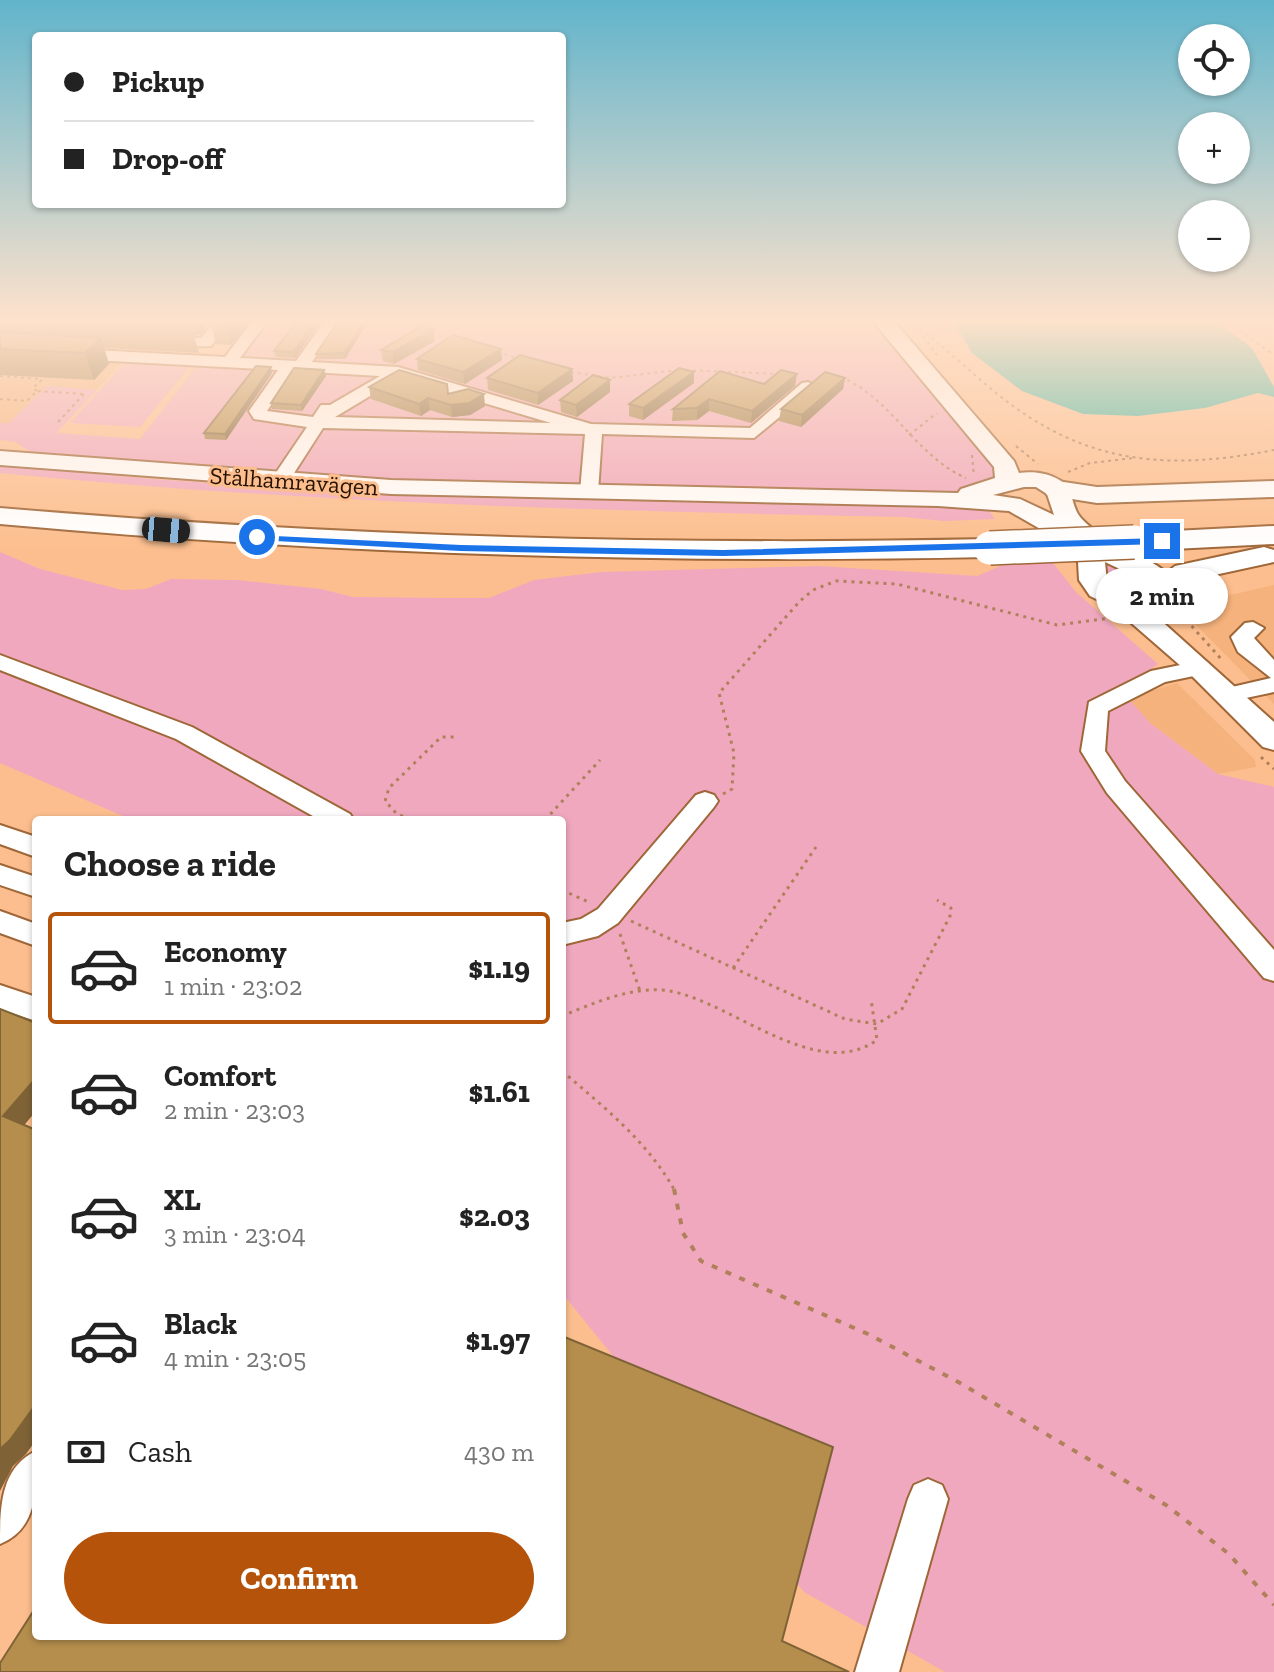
<!DOCTYPE html>
<html lang="en">
<head>
<meta charset="utf-8">
<style>
  :root { --surface:#fff; --page:#f2f2f2; --text:#222; --muted:#767676; --line:#e0e0e0; --accent:#b45309 }
  body { margin:0; font-family:"Zilla Slab",serif; background:var(--page); color:var(--text); height:100vh; display:flex; flex-direction:column; font-size:30px; white-space:nowrap }
  * { box-sizing:border-box; margin:0 }
  p { font-size:26px; color:var(--muted) }
  .icon { flex:none; width:44px; height:44px; fill:none; stroke:currentColor; stroke-width:2; stroke-linecap:round; stroke-linejoin:round }
  .map { position:relative; flex:1; overflow:hidden }
  .drawer { position:absolute; left:32px; top:816px; width:534px; height:824px; display:flex; flex-direction:column; background:var(--surface); border-radius:8px; box-shadow:0 2px 6px #0004 }
  .drawer>* { flex:none }
  .banner { position:absolute; left:32px; top:32px; width:534px; height:176px; border-radius:8px; box-shadow:0 2px 6px #0004; display:grid; align-content:center; height:176px; padding:0 32px; background:var(--surface) }
  .fabs { position:absolute; left:1178px; top:24px; display:grid; gap:16px }
  .fabs a { display:grid; place-items:center; width:72px; height:72px; border-radius:50%; background:var(--surface); box-shadow:0 2px 6px #0004; font-size:40px }
  .end { position:absolute; width:36px; height:36px; margin:-18px; border:10px solid #1a73e8; background:#fff; box-shadow:0 0 0 4px #fff }
  .from { border-radius:50% }
  .bubble { position:absolute; height:56px; border-radius:28px; background:var(--surface); box-shadow:0 2px 6px #0004; font-size:26px; font-weight:700; line-height:56px; text-align:center }
  .car { position:absolute; width:24px; height:48px; margin:-24px -12px; border-radius:10px; box-shadow:0 0 6px 2px #0007; background:linear-gradient(#222 24%,#8ab4d8 0 40%,#222 0 76%,#8ab4d8 0 86%,#222 0) }
  .banner b { display:flex; align-items:center; gap:28px; height:76px; font-size:30px }
  .banner b+b { border-top:2px solid var(--line) }
  .banner i { width:20px; height:20px; background:var(--text) }
  ul { padding:0; list-style:none }
  li { display:flex; align-items:center; gap:24px; height:112px; margin:0 16px 12px; padding:0 16px; border:4px solid transparent; border-radius:8px }
  li div { flex:1 }
  li b { display:block; font-size:30px }
  li em { font-style:normal; font-weight:700 }
  li.on { border-color:var(--accent) }
  li>.icon { width:72px; height:72px; stroke-width:1.5 }
  h2 { padding:0 32px; font-size:36px; line-height:96px }
  .pay { display:flex; align-items:center; gap:20px; height:88px; padding:0 32px; font-size:30px }
  .pay p { margin-inline-start:auto }
  .primary-button { display:flex; gap:16px; margin-top:auto; padding:16px 32px }
  .primary-button a { flex:1; height:92px; border-radius:48px; background:var(--accent); color:#fff; font-size:32px; font-weight:700; line-height:92px; text-align:center }
  .map>svg:first-child { display:block }
  .built { fill:#f5b27c }
  .green { fill:#f0a8bf }
  .water { fill:#37b49f }
  .lines { fill:none; stroke-linecap:round; stroke-linejoin:round }
  .minor-casing { stroke:#9f6738; stroke-width:4 }
  .major-casing { stroke:#9f6738; stroke-width:4 }
  .highway-casing { stroke:#9f6738; stroke-width:4 }
  .path-far2 { stroke:#b0805b; stroke-width:2; stroke-dasharray:3 4; stroke-linecap:butt }
  .path-far1 { stroke:#b0805b; stroke-width:3; stroke-dasharray:3 5; stroke-linecap:butt }
  .path { stroke:#b0805b; stroke-width:4; stroke-dasharray:6 9; stroke-linecap:butt }
  .minor { fill:#fff; fill-rule:evenodd }
  .major { fill:#fff; fill-rule:evenodd }
  .highway { fill:#fff; fill-rule:evenodd }
  .highway-bridge-casing { stroke:#9f6738; stroke-width:36; stroke-linecap:butt }
  .highway-bridge { stroke:#fff; stroke-width:33 }
  .wall { fill:#9c7a42 }
  .shaded-wall { fill:#7f6336 }
  .building { fill:#b58e4d; stroke:#7f6336; stroke-width:2 }
  .route { fill:#1a73e8 }
  .labels { text-anchor:middle; dominant-baseline:central; stroke-width:6; stroke-linejoin:round; paint-order:stroke }
  .far-street-label { font-size:24px; fill:#281201; stroke:#fcbe8e }
</style>
</head>
<body>
<div class="map">
<svg width="1274" height="1672" viewBox="0 0 1274 1672">
  <rect width="100%" height="100%" fill="#fcbe8e"/>
  <g class="built">
    <polygon points="0,351 125,359 97,390 47,387 9,423 0,423"/>
    <polygon points="1274,585 1274,704 1195,624 1191,604"/>
    <polygon points="1177,683 1255,760 1256,767 1218,774 1150,723 1127,698"/>
  </g>
  <g class="green">
    <polygon points="266,319 865,319 920,371 1001,467 1000,478 974,489 935,493 399,480 33,454 16,442 0,440 0,423 9,423 47,386 97,390 56,433 140,439 199,363 230,365"/>
    <polygon points="125,363 190,366 140,427 70,423"/>
    <path d="M0 464C327 502 657 498 986 507L995 519 944 521 903 517C601 511 300 503 0 473Z"/>
    <polygon points="0,552 40,569 122,590 146,589 171,579 237,580 321,589 353,597 445,598 489,598 534,580 601,572 818,566 977,576 1015,560 1050,559 1076,592 1158,664 1121,690 1150,723 1218,774 1274,787 1274,1672 945,1672 804,1592 562,1293 562,820 132,820 0,763"/>
    <path d="M1108 563 1146 581 1145 588C1125 599 1109 588 1103 568Z"/>
  </g>
  <polygon class="water" points="952,319 1212,319 1252,348 1274,387 1274,397 1258,393 1205,408 1138,416 1083,414 1022,391 972,353"/>
  <g class="lines">
    <g class="minor-casing">
      <g id="minor">
        <polygon points="217,319 232,319 211,346 172,347 164,342 172,337 201,338"/>
        <path d="M254 319H269L240 358 296 361 326 319H341L312 362 398 367 591 424 750 428 802 383 808 382 816 387 754 438 602 434 598 492 589 498 580 492 585 434 323 428 287 484 280 486 271 480 307 427 254 419 249 411 278 370 0 355V345L225 357ZM294 371 380 376 330 405H321L313 417 267 411ZM400 378 551 423 335 417Z"/>
        <polygon points="1253,622 1264,628 1254,638 1274,660 1274,692 1227,702 1219,700 1215,695 1219,690 1271,678 1238,652 1231,637 1245,623"/>
        <polygon points="0,655 192,727 350,814 354,820 320,820 176,739 0,670"/>
        <polygon points="1200,661 1208,663 1211,668 1208,673 1165,682 1108,711 1105,751 1125,781 1274,950 1274,981 1264,978 1107,793 1081,751 1089,702 1151,671"/>
        <polygon points="705,792 714,795 718,801 714,807 618,923 598,936 562,945 562,923 581,919 598,909 696,795"/>
        <polygon points="0,825 36,837 36,857 0,844"/>
        <polygon points="0,865 36,877 36,897 0,885"/>
        <polygon points="0,911 36,924 36,946 0,933"/>
        <polygon points="0,985 36,997 36,1021 0,1009"/>
        <path d="M36 1451C36 1488 39 1528 0 1544 0 1508 0 1468 36 1451Z"/>
        <polygon points="928,1479 942,1485 948,1499 899,1672 855,1672 908,1499 914,1485"/>
      </g>
    </g>
    <g class="major-casing">
      <path id="major" d="M871 319H892L1014 461 1019 473C1033 471 1049 473 1061 481 1073 489 1071 502 1078 514 1083 522 1093 529 1101 535 1126 555 1160 558 1178 586 1174 602 1162 604 1147 608L1274 722V750L1263 747 1190 674 1113 607 1090 596 1079 580 1078 562 1049 534 1009 511 938 506 391 494 0 465V451L391 480 958 493 961 489 995 478 994 467ZM1024 487H1036L1047 494 1054 515 1020 499 993 495ZM1105 562 1149 583V590C1134 596 1119 593 1107 582Z"/>
    </g>
    <g class="highway-casing">
      <g id="highway">
        <polygon points="1057,481 1097,487 1274,481 1274,497 1097,503 1047,495 1043,489 1047,483"/>
        <path d="M0 508C330 536 659 546 990 539L1000 542 1005 548 1000 554 990 557C659 564 330 554 0 524Z"/>
        <polygon points="1274,526 1274,544 1134,551 1124,548 1120,542 1124,536 1134,533"/>
        <polygon points="1264,547 1274,550 1274,562 1196,579 1164,595 1153,592 1149,586 1175,566"/>
      </g>
    </g>
    <g class="path-far2">
      <polyline points="383,319 417,329"/>
      <polyline points="911,319 937,355"/>
      <polyline points="1222,319 1274,355"/>
      <path d="M920 329C950 351 976 378 1005 400 1091 466 1172 470 1274 450"/>
      <polyline points="432,334 452,339"/>
      <polyline points="498,352 517,358"/>
      <polyline points="686,370 778,374"/>
      <polyline points="571,372 610,378 678,370"/>
      <polyline points="0,376 40,379"/>
      <path d="M841 377C893 399 914 455 966 478"/>
      <polyline points="37,391 33,388 46,376"/>
      <polyline points="0,399 27,401 37,391 84,394"/>
      <polyline points="58,422 84,394"/>
      <polyline points="909,435 937,413"/>
      <polyline points="1016,446 1038,464"/>
      <polyline points="972,455 974,476"/>
      <polyline points="1068,472 1090,463 1134,458"/>
    </g>
    <g class="path-far1">
      <polyline points="1187,595 1189,623 1222,660"/>
      <polyline points="1261,757 1274,769"/>
      <polyline points="723,794 732,789 734,753 719,693 800,601 813,590 836,581 897,584 1057,625 1111,618"/>
      <polyline points="410,820 396,813 385,801 389,788 441,737 458,737"/>
      <polyline points="545,820 600,760"/>
      <polyline points="562,890 591,903"/>
      <polyline points="631,921 845,1019 877,1024 902,1009 950,916 951,908 937,900"/>
      <polyline points="620,934 640,991"/>
      <polyline points="733,968 816,847"/>
      <path d="M562 1016C594 1003 634 985 670 991 732 1002 817 1083 877 1040L871 999"/>
      <path d="M562 1071C605 1108 647 1141 675 1191"/>
    </g>
    <polyline class="path" points="674,1189 683,1233 701,1261 868,1334 960,1383 1166,1505 1229,1554 1274,1605"/>
    <use href="#minor" class="minor"/>
    <use href="#major" class="major"/>
    <use href="#highway" class="highway"/>
    <g class="highway-bridge-casing">
      <polyline id="highway-bridge" points="990,548 1134,542"/>
    </g>
    <use href="#highway-bridge" class="highway-bridge"/>
  </g>
  <g class="wall">
    <polygon points="0,319 202,319 205,329 200,335 194,335 199,353 104,348 109,364 94,380 0,375"/>
    <polygon points="210,319 252,319 231,345 216,344"/>
    <polygon points="370,319 345,359 317,359 316,354 339,320"/>
    <polygon points="319,324 295,358 276,357 274,351"/>
    <polygon points="435,341 394,364 383,361 381,350"/>
    <polygon points="501,349 502,360 465,384 418,370 417,359"/>
    <polygon points="572,369 573,381 538,405 488,390 487,378"/>
    <polygon points="324,370 326,376 302,411 272,409 271,403"/>
    <polygon points="694,372 694,383 643,420 629,416 629,404"/>
    <polygon points="272,373 226,440 205,439 204,433"/>
    <polygon points="845,378 843,389 801,427 779,421 781,409"/>
    <polygon points="610,380 610,392 577,417 561,412 560,400"/>
    <polygon points="764,384 795,386 751,423 709,411 697,420 672,421 673,409"/>
    <polygon points="369,387 448,394 485,406 470,415 452,417 430,410 421,416 371,399"/>
  </g>
  <g class="shaded-wall">
    <polygon points="196,319 202,319 205,329 200,335"/>
    <polygon points="224,319 252,319 231,345"/>
    <polygon points="317,319 319,324 295,358 293,352"/>
    <polygon points="366,319 370,319 345,359 344,353"/>
    <polygon points="434,330 435,341 394,364 393,352"/>
    <polygon points="101,338 109,364 94,380 85,353"/>
    <polygon points="501,349 502,360 465,384 463,372"/>
    <polygon points="271,367 272,373 226,440 225,434"/>
    <polygon points="572,369 573,381 538,405 538,393"/>
    <polygon points="324,370 326,376 302,411 301,405"/>
    <polygon points="694,372 694,383 643,420 643,408"/>
    <polygon points="797,374 795,386 751,423 752,411"/>
    <polygon points="845,378 843,389 801,427 802,415"/>
    <polygon points="610,380 610,392 577,417 576,405"/>
    <polygon points="484,394 485,406 470,415 452,417 451,405"/>
    <polygon points="428,398 430,410 421,416 419,404"/>
    <polygon points="709,399 709,411 697,420 697,408"/>
    <polygon points="36,1078 36,1111 16,1135 3,1116"/>
    <polygon points="36,1404 36,1440 26,1454 13,1466 0,1491 0,1449"/>
  </g>
  <g class="building">
    <polygon points="50,319 160,319 165,323 192,327"/>
    <polygon points="299,319 317,319 293,352 274,351"/>
    <polygon points="366,319 344,353 316,354 339,320"/>
    <polygon points="422,326 434,330 393,352 381,350"/>
    <polygon points="0,332 101,338 85,353 0,349"/>
    <polygon points="453,335 501,349 463,372 417,359"/>
    <polygon points="520,355 572,369 538,393 487,378"/>
    <polygon points="256,366 271,367 225,434 204,433"/>
    <polygon points="294,368 324,370 301,405 271,403"/>
    <polygon points="679,368 694,372 643,408 629,404"/>
    <polygon points="399,370 447,384 448,394 468,389 484,394 469,403 451,405 428,398 419,404 369,387"/>
    <polygon points="781,370 797,374 752,411 709,399 697,408 673,409 720,371 764,384"/>
    <polygon points="825,372 845,378 802,415 781,409"/>
    <polygon points="593,375 610,380 576,405 560,400"/>
    <polygon points="0,1009 36,1023 36,1078 3,1116 36,1130 36,1404 10,1440 0,1449"/>
    <polygon points="562,1336 833,1447 782,1641 849,1672 0,1672 0,1663 36,1607 36,1636 562,1636"/>
  </g>
  <linearGradient id="sky" x2="0" y2="1"><stop stop-color="#61b4cb"/><stop offset="0.58" stop-color="#fee2cc"/><stop offset="1" stop-color="#fee2cc" stop-opacity="0"/></linearGradient>
  <rect width="1274" height="553" fill="url(#sky)"/>
  <polygon class="route" points="253,535 461,545 723,550 1162,538 1167,541 1162,544 723,556 461,551 257,540"/>
  <g class="labels">
    <g class="far-street-label">
      <text transform="translate(294 481) rotate(4)">Stålhamravägen</text>
    </g>
  </g>
</svg>
<div class="fabs">
<a><svg class="icon" aria-label="locate" viewBox="0 0 24 24"><circle cx="12" cy="12" r="6"/><path d="M12 2v4M12 18v4M2 12h4M18 12h4"/></svg></a>
<a>+</a>
<a>−</a>
</div>
<i class="end from" style="left:257px;top:537px"></i>
<i class="end" style="left:1162px;top:541px"></i>
<div class="bubble" style="left:1096px;top:568px;width:132px">2 min</div>
<i class="car" style="left:166px;top:530px;rotate:95deg"></i>
<div class="banner">
<b><i class="from"></i>Pickup</b>
<b><i></i>Drop-off</b>
</div>
<section class="drawer">
<h2>Choose a ride</h2>
<ul>
<li class="on"><svg class="icon" aria-label="car" viewBox="0 0 24 24"><path d="M5 17H2v-5l4-1 3-4h7l3 4 3 1v5h-3M9 17h6M6 11h13"/><circle cx="7" cy="17" r="2"/><circle cx="17" cy="17" r="2"/></svg><div><b>Economy</b><p>1 min · 23:02</p></div><em>$1.19</em></li>
<li><svg class="icon" aria-label="car" viewBox="0 0 24 24"><path d="M5 17H2v-5l4-1 3-4h7l3 4 3 1v5h-3M9 17h6M6 11h13"/><circle cx="7" cy="17" r="2"/><circle cx="17" cy="17" r="2"/></svg><div><b>Comfort</b><p>2 min · 23:03</p></div><em>$1.61</em></li>
<li><svg class="icon" aria-label="car" viewBox="0 0 24 24"><path d="M5 17H2v-5l4-1 3-4h7l3 4 3 1v5h-3M9 17h6M6 11h13"/><circle cx="7" cy="17" r="2"/><circle cx="17" cy="17" r="2"/></svg><div><b>XL</b><p>3 min · 23:04</p></div><em>$2.03</em></li>
<li><svg class="icon" aria-label="car" viewBox="0 0 24 24"><path d="M5 17H2v-5l4-1 3-4h7l3 4 3 1v5h-3M9 17h6M6 11h13"/><circle cx="7" cy="17" r="2"/><circle cx="17" cy="17" r="2"/></svg><div><b>Black</b><p>4 min · 23:05</p></div><em>$1.97</em></li>
</ul>
<div class="pay"><svg class="icon" aria-label="cash" viewBox="0 0 24 24"><path d="M3 7h18v10H3z"/><circle cx="12" cy="12" r="2"/></svg>Cash<p>430 m</p></div>
<div class="primary-button"><a>Confirm</a></div>
</section>
</div>
</body>
</html>
